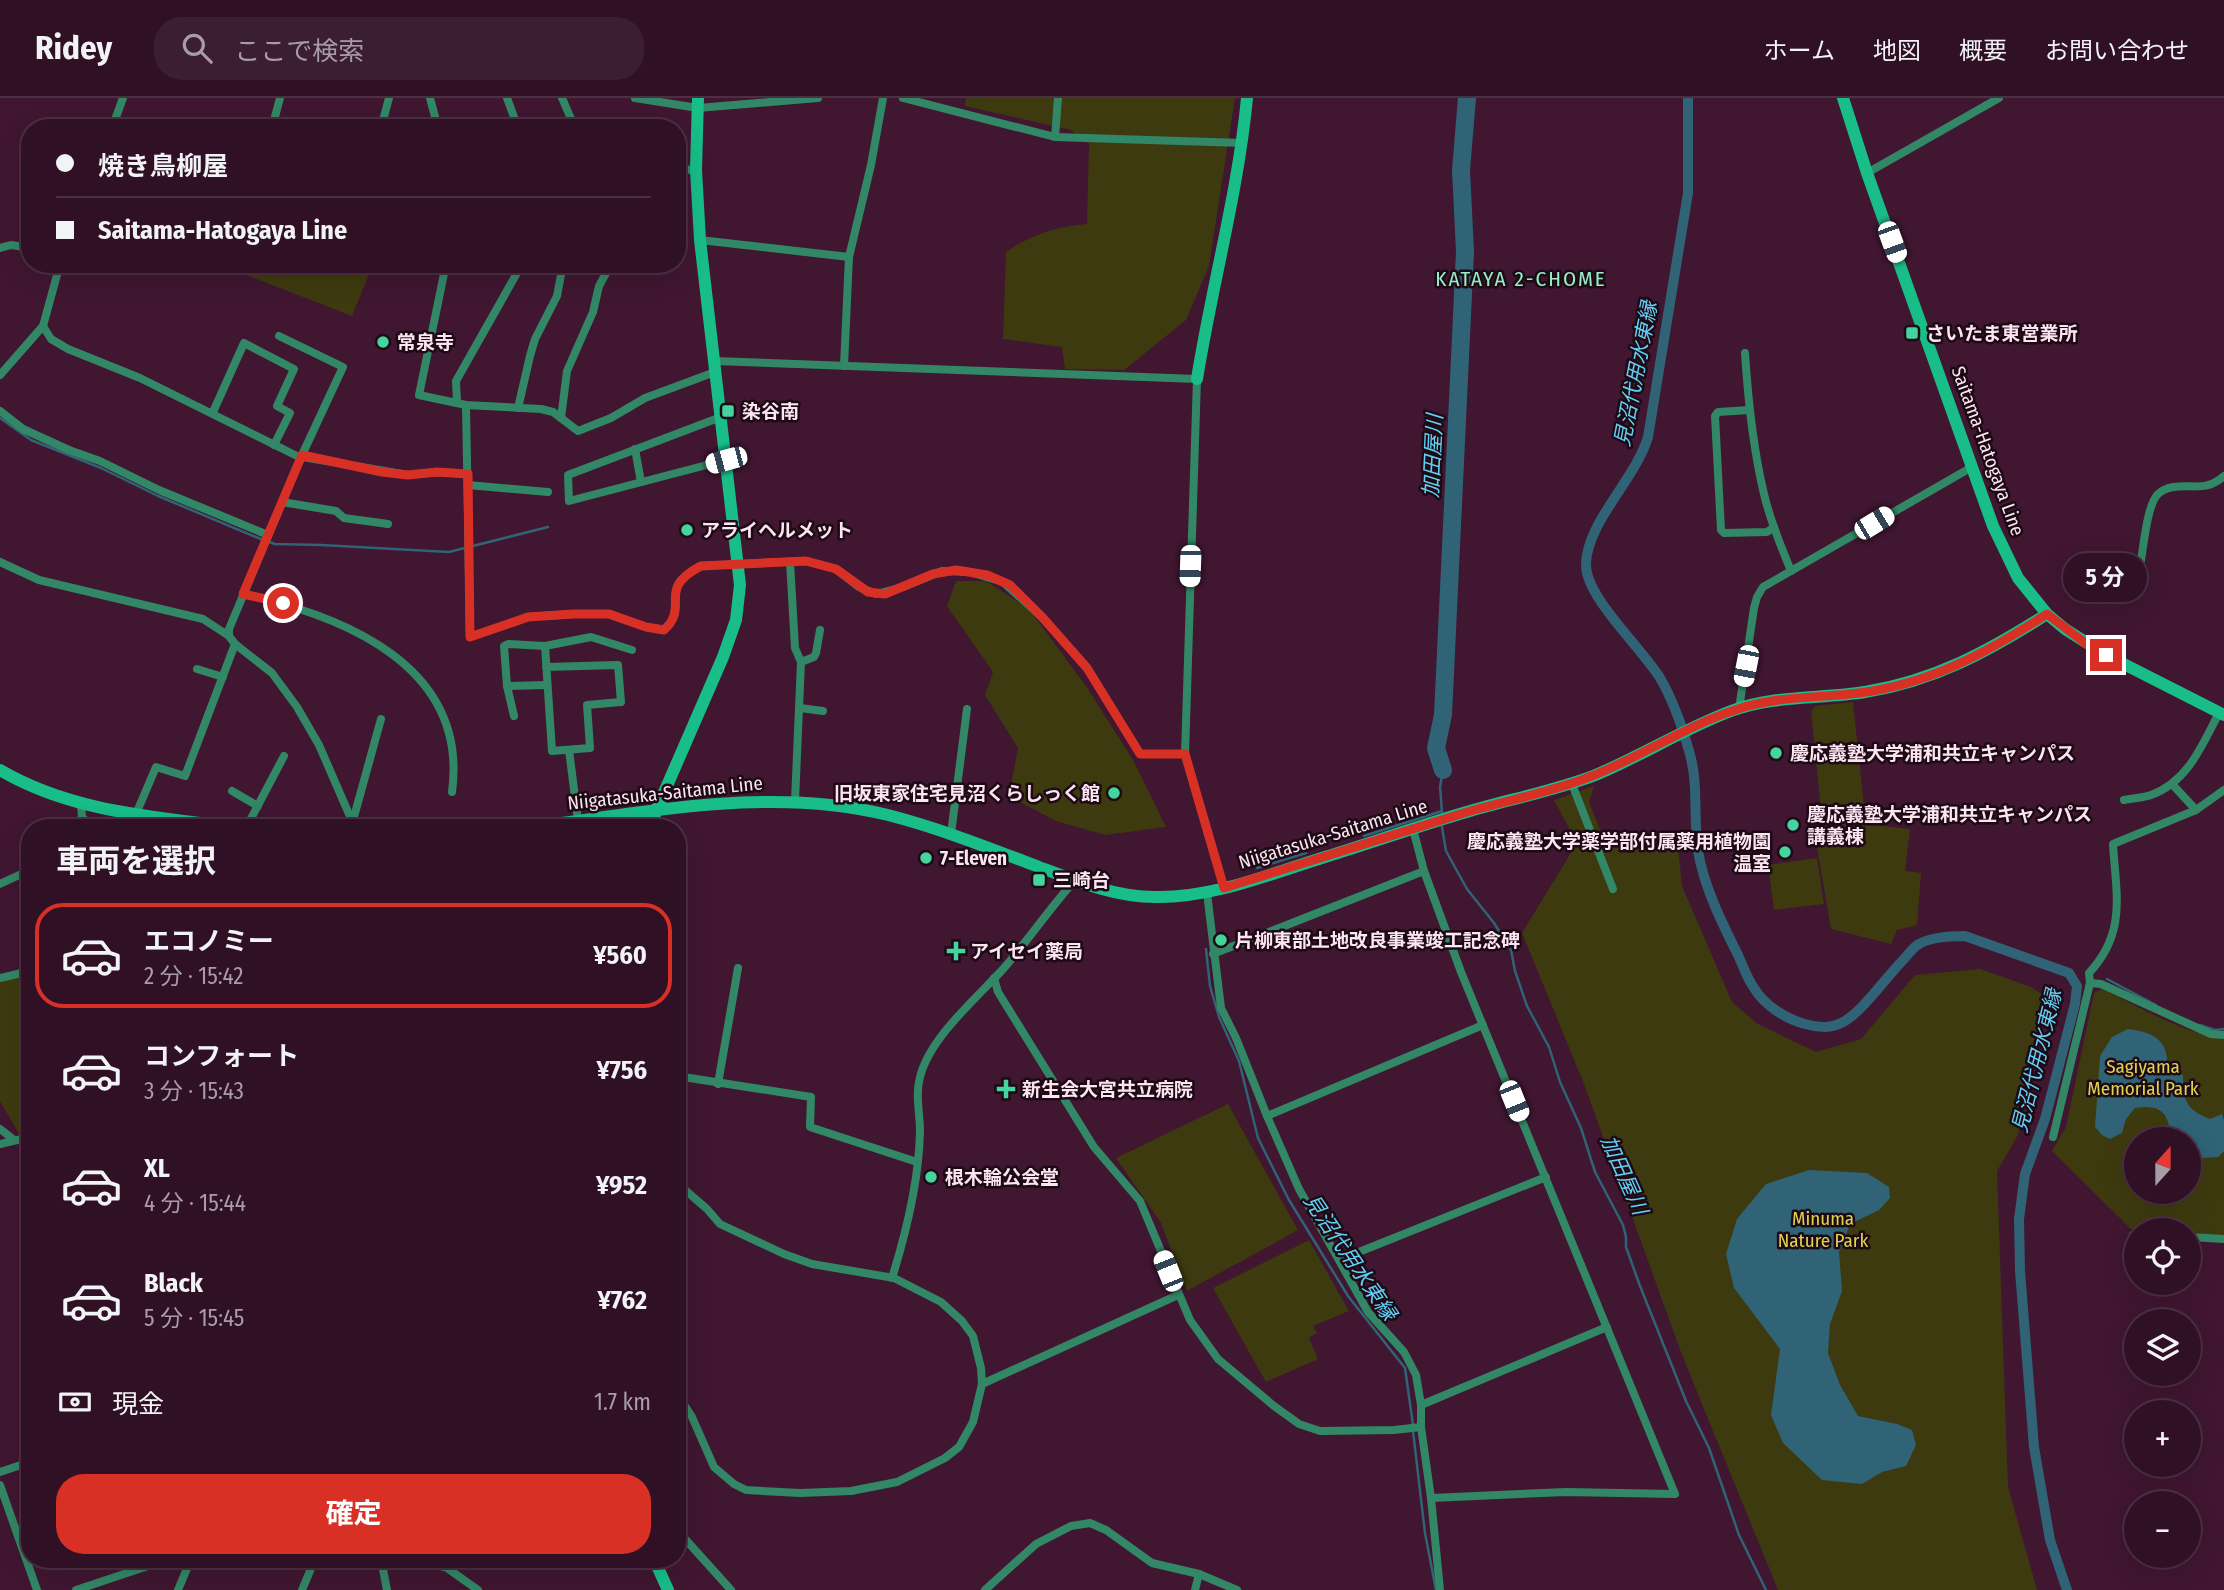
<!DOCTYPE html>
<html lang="ja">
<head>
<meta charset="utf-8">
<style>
  :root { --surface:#301025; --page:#3c1e32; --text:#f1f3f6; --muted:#a89da7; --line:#4b3042; --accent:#d93025 }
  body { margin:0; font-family:"Fira Sans Condensed","Noto Sans JP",sans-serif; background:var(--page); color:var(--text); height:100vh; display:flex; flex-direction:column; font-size:26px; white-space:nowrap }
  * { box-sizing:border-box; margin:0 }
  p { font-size:23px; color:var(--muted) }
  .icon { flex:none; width:38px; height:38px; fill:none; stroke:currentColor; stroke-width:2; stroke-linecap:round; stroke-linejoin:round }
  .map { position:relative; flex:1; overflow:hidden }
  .drawer { position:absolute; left:21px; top:721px; width:665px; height:749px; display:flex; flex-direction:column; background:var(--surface); border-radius:28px; box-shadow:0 7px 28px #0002,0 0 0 2px var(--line) }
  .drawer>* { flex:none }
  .top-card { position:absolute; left:21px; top:21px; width:665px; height:154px; border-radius:28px; box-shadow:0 7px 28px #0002,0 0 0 2px var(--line); display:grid; align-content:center; height:154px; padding:0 35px; background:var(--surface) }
  .needle { width:46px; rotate:21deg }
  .buttons { position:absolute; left:2124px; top:1029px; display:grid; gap:14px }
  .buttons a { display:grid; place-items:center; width:77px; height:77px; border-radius:50%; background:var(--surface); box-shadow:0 7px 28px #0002,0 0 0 2px var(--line); font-size:35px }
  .end { position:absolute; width:32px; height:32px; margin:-16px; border:9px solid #d93025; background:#fff; box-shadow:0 0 0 4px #fff }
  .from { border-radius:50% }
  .bubble { position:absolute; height:49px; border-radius:24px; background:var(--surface); box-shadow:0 7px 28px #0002,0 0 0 2px var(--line); font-size:23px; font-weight:700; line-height:49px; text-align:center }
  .car { position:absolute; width:21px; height:42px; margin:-21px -10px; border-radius:9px; box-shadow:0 0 5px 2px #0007; background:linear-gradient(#fff 24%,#345 0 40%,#fff 0 76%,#345 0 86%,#fff 0) }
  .top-card b { display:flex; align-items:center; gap:24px; height:66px; font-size:26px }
  .top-card b+b { border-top:2px solid var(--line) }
  .top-card i { width:18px; height:18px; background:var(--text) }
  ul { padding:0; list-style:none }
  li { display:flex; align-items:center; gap:21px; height:105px; margin:0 14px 10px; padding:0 21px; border:4px solid transparent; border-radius:28px }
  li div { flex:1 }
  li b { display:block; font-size:26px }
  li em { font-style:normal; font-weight:700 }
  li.selected { border-color:var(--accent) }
  li>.icon { width:63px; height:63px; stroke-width:1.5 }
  h2 { padding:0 35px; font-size:32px; line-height:84px }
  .pay { display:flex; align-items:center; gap:18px; height:77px; padding:0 35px; font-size:26px }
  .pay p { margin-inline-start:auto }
  .button { display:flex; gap:14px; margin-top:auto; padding:14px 35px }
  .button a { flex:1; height:80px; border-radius:28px; background:var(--accent); color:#fff; font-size:28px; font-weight:700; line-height:80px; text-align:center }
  header { display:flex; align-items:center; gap:42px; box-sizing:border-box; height:98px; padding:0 35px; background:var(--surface); border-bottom:2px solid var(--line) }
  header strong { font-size:33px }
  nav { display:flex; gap:38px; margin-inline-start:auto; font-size:24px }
  .search { width:490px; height:63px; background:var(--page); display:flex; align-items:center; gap:18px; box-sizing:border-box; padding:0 24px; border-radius:28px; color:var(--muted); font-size:26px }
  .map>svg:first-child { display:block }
  .green { fill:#3e3a0f; fill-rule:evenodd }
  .water { fill:#2f6375 }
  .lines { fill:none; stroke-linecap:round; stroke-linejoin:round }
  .stream { stroke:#2f6375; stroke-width:2.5 }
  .canal { stroke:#2f6375; stroke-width:10 }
  .river { stroke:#2f6375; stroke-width:18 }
  .street { stroke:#328766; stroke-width:8 }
  .secondary { stroke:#18bd88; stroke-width:12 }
  .route { stroke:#d93025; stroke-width:9 }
  .poi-dot { fill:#45d49e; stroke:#1c0a15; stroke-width:2.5 }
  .labels { text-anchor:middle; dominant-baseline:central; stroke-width:5; stroke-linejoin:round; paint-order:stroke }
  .poi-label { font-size:19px; font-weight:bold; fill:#fce4f1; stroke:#1c0a15; text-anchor:start }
  .street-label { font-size:19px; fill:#fce4f1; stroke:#1c0a15 }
  .park-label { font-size:19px; fill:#dfd351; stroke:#1c0a15 }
  .neighbourhood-label { font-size:21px; letter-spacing:2px; fill:#97edc6; stroke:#1c0a15 }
  .water-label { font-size:21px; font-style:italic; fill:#64cff5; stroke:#1c0a15 }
</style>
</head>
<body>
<header>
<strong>Ridey</strong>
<div class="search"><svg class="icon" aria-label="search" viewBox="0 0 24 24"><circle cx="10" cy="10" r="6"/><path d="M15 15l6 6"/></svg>ここで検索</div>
<nav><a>ホーム</a><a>地図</a><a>概要</a><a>お問い合わせ</a></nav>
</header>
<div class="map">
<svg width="2224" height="1492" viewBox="0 0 2224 1492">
  <rect width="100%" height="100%" fill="#401631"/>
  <g class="green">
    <path d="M966 0H1235L1209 168 1186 222 1124 272 1065 271 1062 249 1003 241 1006 154C1030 137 1058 128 1087 126L1089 46 1071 32 965 8Z"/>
    <polygon points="248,166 373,166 352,218 244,176"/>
    <polygon points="956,483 986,483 1029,511 1086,588 1133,662 1166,729 1105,737 1056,723 1009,698 1018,650 985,597 993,574 947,508"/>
    <polygon points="1853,604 1865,719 1821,712 1811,614 1815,608"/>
    <polygon points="1594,688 1589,704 1607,749 1677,738 1682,788 1732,904 1758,926 1816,954 1861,941 1915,877 1980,871 2031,889 2043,897 2018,1037 1997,1073 2008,1389 2037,1492 1778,1492 1682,1257 1584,986 1522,835 1577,745 1554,702"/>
    <polygon points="1812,720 1910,731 1905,773 1921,775 1917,827 1897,832 1891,846 1831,831"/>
    <polygon points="1817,760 1824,806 1774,812 1768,767"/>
    <polygon points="30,864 30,936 25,937 26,952 30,952 30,1055 0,1003 0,881"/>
    <path d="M2102 891C2134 906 2191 940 2224 939V1139L2189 1136V1132L2131 1131 2052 1053 2066 1029 2094 895ZM2137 1041H2189V1094H2137Z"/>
    <polygon points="1228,1006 1298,1132 1187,1193 1161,1125 1116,1060"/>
    <polygon points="1309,1142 1349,1213 1313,1228 1317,1235 1309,1240 1318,1261 1266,1284 1213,1190"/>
  </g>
  <g class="water">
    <path d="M2128 931C2158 935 2168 943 2168 974L2183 977C2183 1002 2186 1012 2210 1021L2222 1016 2224 1022V1053L2218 1059 2203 1060 2189 1057V1041H2171C2169 1036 2170 1030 2168 1024 2163 1008 2149 1008 2135 1010L2126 1021 2122 1035 2110 1041 2102 1037 2095 1029 2100 958 2112 939Z"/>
    <polygon points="1809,1072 1867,1075 1889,1089 1890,1100 1879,1112 1850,1126 1839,1154 1842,1193 1830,1226 1828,1255 1840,1287 1858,1318 1897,1326 1912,1332 1916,1347 1906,1368 1882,1374 1862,1386 1822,1382 1783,1345 1771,1317 1780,1251 1734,1190 1726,1156 1737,1121 1766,1086"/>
  </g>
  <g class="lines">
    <g class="stream">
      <polyline points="0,320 31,342 101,370 158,398 263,442"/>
      <polyline points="269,444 275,446 321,447 449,454 548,429"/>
      <polyline points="1442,714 1440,689 1443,672"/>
      <polyline points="1442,729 1446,753 1467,791 1494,825 1511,852 1515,873 1527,908 1549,949 1560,984 1581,1030 1595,1074 1623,1127 1626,1139 1626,1149 1640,1188 1686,1303 1709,1350 1739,1437 1766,1492"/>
      <polyline points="1364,738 1442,713"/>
      <polyline points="1257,770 1306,755"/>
      <polyline points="1206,851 1210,888 1219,919 1239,963 1258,1040 1289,1102 1348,1198 1405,1270 1413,1327"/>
      <polyline points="2107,881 2156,907"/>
      <polyline points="2200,927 2215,932 2224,931"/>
      <polyline points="1413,1333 1425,1435 1436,1492"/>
    </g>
    <path class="canal" d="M1688 0V95L1648 339C1635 382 1587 424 1586 466 1585 499 1642 550 1660 580 1673 602 1682 628 1689 653 1699 685 1693 720 1698 753 1704 789 1722 825 1738 857 1743 868 1747 880 1754 890 1764 907 1786 921 1805 926 1817 929 1829 931 1841 925 1860 917 1887 878 1904 861 1908 857 1913 849 1919 846 1931 839 1951 838 1965 838L2069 875 2077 888 2075 906 2045 1021 2025 1076 2019 1121 2020 1173 2034 1349 2050 1442 2067 1492"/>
    <polyline class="river" points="1443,672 1436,650 1443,617 1465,154 1461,72 1467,0"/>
    <g class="street">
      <polyline points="430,0 438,30"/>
      <polyline points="507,0 518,30"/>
      <polyline points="562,0 575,30"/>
      <polyline points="635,0 698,10 818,0"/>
      <polyline points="903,0 1055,39 1243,45"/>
      <polyline points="112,30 123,0"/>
      <polyline points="272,30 280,0"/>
      <polyline points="381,30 389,0"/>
      <polyline points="1055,39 1058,0"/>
      <polyline points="677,71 696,72"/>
      <polyline points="1867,75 1999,0"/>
      <polyline points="700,142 849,159"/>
      <polyline points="0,150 11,147 30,150"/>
      <polyline points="446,166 419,297 466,307 541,311 553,314 578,333 611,320 645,300 715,274"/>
      <polyline points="43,228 51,241 68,251 140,280 297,358 408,377 437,374 468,376"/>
      <polyline points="279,238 343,269 302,357 229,531 229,538 235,546 272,575 297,609 319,647 355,730"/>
      <path d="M1745 255C1748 302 1753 350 1764 396 1770 423 1781 448 1791 473"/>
      <polyline points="714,263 1197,281 1185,656 1224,790"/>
      <polyline points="844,268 849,159 871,67 883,0"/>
      <polyline points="0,277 43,228 60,166"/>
      <polyline points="457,305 456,283 522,166"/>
      <path d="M466 307 470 539 528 519 573 516H609L646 529 664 532C691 508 655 492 700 468L806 463 836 471 859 489 876 496 903 489 942 473 970 474 1003 484 1043 520 1087 570 1140 656H1185"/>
      <polyline points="518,310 530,258 535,241 557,198 563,166"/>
      <polyline points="1749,312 1718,314 1715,318 1721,432 1724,435 1767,434 1774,429"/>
      <polyline points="0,313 23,331 69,352 100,363 159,392 268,437"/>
      <polyline points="213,314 244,245 294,271 277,308 290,315 274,347"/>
      <polyline points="721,319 568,377 569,403 726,362"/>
      <polyline points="561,320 567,273 593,214 599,188 611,166"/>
      <polyline points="635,351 641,384"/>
      <polyline points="468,387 548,394"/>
      <polyline points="282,404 336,413 344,420 388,426"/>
      <polyline points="0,464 39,482 203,521 229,538"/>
      <polyline points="790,464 795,550 801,564"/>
      <path d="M2135 491C2143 469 2144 410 2158 396 2162 392 2168 390 2173 389 2195 386 2205 394 2224 378"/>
      <path d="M243 496C344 518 469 568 452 694"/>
      <polyline points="545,548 552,653 590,650 587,607 621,604 618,567 546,569"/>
      <polyline points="197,571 223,579"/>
      <polyline points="507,588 547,587"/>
      <polyline points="800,610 823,613"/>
      <polyline points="1739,611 1754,510 1757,499 1763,489 1972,369"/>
      <polyline points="514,618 507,588 504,548 508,546 545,548 591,539 632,552"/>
      <polyline points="569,652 578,723"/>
      <polyline points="1572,686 1613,791"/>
      <polyline points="2172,686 2196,712"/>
      <polyline points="232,693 258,708"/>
      <path d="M2124 702C2132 700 2143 700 2151 697 2188 684 2202 647 2219 615"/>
      <polyline points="795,703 801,564 814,559 816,555 820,532"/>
      <polyline points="136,716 156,669 185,678 235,546"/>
      <polyline points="82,719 93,730"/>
      <polyline points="352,726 381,621"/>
      <polyline points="74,730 82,719 81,707"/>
      <polyline points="246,730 284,658"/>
      <polyline points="951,736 967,611"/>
      <polyline points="1424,773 1461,874 1675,1396 1566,1394 1431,1400"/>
      <polyline points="0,786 30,772"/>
      <polyline points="1207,795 1221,910 1236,940 1267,1018 1299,1091 1368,1214 1404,1254 1416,1277 1421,1307 1421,1329 1431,1400 1440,1492"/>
      <polyline points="1213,856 1424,773 1413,731"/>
      <polyline points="0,880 30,873"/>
      <polyline points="994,880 998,894 1094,1049 1140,1103 1190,1222 1218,1261 1274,1308 1299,1326 1320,1333 1394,1332 1421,1329"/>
      <path d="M2090 885 2089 875C2127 834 2116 797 2113 746L2196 712 2224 692"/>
      <polyline points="677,978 811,999 810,1029 917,1064"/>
      <polyline points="718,986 738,870"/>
      <polyline points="1267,1018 1483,927"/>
      <polyline points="0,1031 14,1042"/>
      <polyline points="2053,1039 2090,885 2101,886 2211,936 2224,937"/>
      <polyline points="0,1046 30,1039"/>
      <polyline points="677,1085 707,1111 720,1126 784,1156 812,1166 894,1180 941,1204 962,1223 973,1238 981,1270 982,1286 973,1324 959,1349 945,1360 897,1384 851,1393 800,1395 746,1392 734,1386 714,1369 692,1319 677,1296"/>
      <polyline points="2133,1137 2137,1137"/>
      <polyline points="2189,1139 2224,1141"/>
      <polyline points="1339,1162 1546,1079"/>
      <path d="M892 1180C907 1132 919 1083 920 1033 920 1015 915 997 920 979 930 939 977 900 1004 870 1029 841 1050 810 1075 782"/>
      <polyline points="982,1286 1178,1197"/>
      <polyline points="1421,1307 1607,1229"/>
      <polyline points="0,1374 30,1364"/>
      <polyline points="0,1387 37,1492"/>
      <polyline points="677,1432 731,1492"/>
      <polyline points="190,1461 227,1466 310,1461"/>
      <polyline points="381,1461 387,1492"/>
      <polyline points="416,1461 447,1470 478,1492"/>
      <polyline points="76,1492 169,1461"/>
      <polyline points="178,1492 191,1461"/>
      <polyline points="302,1492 315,1461"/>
      <polyline points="985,1492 1036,1446 1071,1428 1090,1425 1106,1432 1152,1465 1199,1476 1237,1492"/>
      <polyline points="1195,1492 1199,1476"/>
    </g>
    <g class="secondary">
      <polyline points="1843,0 1867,75 1993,428 2018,480 2047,516 2065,531 2106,557 2224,617"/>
      <path d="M1197 281C1212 187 1238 95 1247 0"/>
      <path d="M0 672C73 715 158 719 240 730"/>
      <path d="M522 730C643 716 767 687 888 717 939 730 989 750 1039 769 1076 783 1115 799 1155 799 1213 800 1270 776 1325 759 1374 744 1421 727 1470 713 1511 701 1553 693 1593 678 1640 659 1683 631 1731 613 1773 597 1821 601 1865 594 1934 583 1989 553 2047 516"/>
      <polyline points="651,730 656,713 723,559 736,522 740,487 700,142 696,72 698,0"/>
      <polyline points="654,1461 668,1492"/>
    </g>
  </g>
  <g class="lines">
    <path class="route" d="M283 505 243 496 302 357 382 374 408 377 437 374 468 376 470 539 528 519 573 516H609L646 529 664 532C691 507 655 492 701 468L806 463 836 471 868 494 885 496 933 476 956 472 987 477 1010 487 1043 520 1087 570 1140 656H1185L1224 790C1306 765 1386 739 1467 714 1506 703 1546 695 1584 681 1637 662 1684 628 1738 611 1777 598 1819 600 1859 595 1930 586 1988 554 2047 516L2085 545 2106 557"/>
  </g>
  <g class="poi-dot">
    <rect x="1905" y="228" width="14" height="14" rx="3.5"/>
    <circle cx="383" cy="244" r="7"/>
    <rect x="721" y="306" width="14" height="14" rx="3.5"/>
    <circle cx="687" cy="432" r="7"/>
    <circle cx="1776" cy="655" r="7"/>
    <circle cx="1114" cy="695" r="7"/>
    <circle cx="1793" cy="727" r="7"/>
    <circle cx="1785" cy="754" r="7"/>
    <circle cx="926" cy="760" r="7"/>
    <rect x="1032" y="775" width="14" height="14" rx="3.5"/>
    <circle cx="1221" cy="842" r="7"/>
    <path d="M952.5 842.5h7v7h7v7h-7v7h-7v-7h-7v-7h7z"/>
    <path d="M1002.5 980.5h7v7h7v7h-7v7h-7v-7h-7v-7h7z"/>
    <circle cx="931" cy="1079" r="7"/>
  </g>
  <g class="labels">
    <g class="poi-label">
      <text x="1926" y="235">さいたま東営業所</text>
      <text x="397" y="244">常泉寺</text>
      <text x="742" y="313">染谷南</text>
      <text x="701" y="432">アライヘルメット</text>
      <text x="1790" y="655">慶応義塾大学浦和共立キャンパス</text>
      <text x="1100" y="695" text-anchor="end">旧坂東家住宅見沼くらしっく館</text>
      <text x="1807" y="716">慶応義塾大学浦和共立キャンパス<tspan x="1807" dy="22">講義棟</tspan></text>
      <text x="1771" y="743" text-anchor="end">慶応義塾大学薬学部付属薬用植物園<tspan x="1771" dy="22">温室</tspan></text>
      <text x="940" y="760">7-Eleven</text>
      <text x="1053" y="782">三崎台</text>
      <text x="1235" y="842">片柳東部土地改良事業竣工記念碑</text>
      <text x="970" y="853">アイセイ薬局</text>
      <text x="1022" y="991">新生会大宮共立病院</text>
      <text x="945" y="1079">根木輪公会堂</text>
    </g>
    <g class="street-label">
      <text transform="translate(1988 353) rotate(70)">Saitama-Hatogaya Line</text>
      <text transform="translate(665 695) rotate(-6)">Niigatasuka-Saitama Line</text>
      <text transform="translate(1333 736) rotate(-17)">Niigatasuka-Saitama Line</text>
    </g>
    <g class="park-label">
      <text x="2143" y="968">Sagiyama<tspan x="2143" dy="22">Memorial Park</tspan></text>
      <text x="1823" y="1120">Minuma<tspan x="1823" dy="22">Nature Park</tspan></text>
    </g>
    <g class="neighbourhood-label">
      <text x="1521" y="181">KATAYA 2-CHOME</text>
    </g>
    <g class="water-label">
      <text transform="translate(1636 276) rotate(-79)">見沼代用水東縁</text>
      <text transform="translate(1433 358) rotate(-87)">加田屋川</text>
      <text transform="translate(2037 963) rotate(-76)">見沼代用水東縁</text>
      <text transform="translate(1624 1077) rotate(66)">加田屋川</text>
      <text transform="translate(1350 1159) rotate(56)">見沼代用水東縁</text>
    </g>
  </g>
</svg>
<div class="buttons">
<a><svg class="needle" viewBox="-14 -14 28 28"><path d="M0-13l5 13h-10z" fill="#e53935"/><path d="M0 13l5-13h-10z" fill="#a89da7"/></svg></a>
<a><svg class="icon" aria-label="locate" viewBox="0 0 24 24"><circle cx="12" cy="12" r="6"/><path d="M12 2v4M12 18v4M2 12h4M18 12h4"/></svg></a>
<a><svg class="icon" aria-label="layers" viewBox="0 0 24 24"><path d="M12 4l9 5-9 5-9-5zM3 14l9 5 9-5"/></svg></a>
<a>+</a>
<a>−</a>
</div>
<i class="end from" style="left:283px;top:505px"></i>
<i class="end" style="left:2106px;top:557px"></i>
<div class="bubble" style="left:2063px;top:455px;width:84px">5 分</div>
<i class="car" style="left:1892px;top:144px;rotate:160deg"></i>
<i class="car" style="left:726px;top:362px;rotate:255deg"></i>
<i class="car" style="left:1874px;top:425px;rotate:59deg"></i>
<i class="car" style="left:1190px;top:468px;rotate:182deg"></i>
<i class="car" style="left:1746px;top:568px;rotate:191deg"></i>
<i class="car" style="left:1514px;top:1003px;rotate:158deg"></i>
<i class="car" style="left:1168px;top:1173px;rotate:338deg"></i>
<div class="top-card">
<b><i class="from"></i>焼き鳥柳屋</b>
<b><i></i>Saitama-Hatogaya Line</b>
</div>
<section class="drawer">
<h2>車両を選択</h2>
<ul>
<li class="selected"><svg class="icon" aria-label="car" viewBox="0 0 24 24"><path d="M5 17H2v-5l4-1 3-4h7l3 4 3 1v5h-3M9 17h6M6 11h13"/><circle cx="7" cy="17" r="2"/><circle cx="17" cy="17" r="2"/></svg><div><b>エコノミー</b><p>2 分 · 15:42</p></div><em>¥560</em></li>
<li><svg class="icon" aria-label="car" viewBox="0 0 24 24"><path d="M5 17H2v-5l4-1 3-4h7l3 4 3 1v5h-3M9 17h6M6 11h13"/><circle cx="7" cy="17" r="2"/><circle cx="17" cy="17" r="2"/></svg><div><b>コンフォート</b><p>3 分 · 15:43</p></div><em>¥756</em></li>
<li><svg class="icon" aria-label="car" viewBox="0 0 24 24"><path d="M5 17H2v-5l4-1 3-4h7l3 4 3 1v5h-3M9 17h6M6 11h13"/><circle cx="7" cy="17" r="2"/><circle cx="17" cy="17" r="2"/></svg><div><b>XL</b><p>4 分 · 15:44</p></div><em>¥952</em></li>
<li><svg class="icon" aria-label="car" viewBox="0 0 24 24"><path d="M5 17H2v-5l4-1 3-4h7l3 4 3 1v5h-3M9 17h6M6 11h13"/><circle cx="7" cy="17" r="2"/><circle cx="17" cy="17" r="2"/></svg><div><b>Black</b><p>5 分 · 15:45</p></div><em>¥762</em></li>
</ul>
<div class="pay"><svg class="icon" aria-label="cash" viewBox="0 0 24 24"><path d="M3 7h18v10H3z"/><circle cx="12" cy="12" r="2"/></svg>現金<p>1.7 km</p></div>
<div class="button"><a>確定</a></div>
</section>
</div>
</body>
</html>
